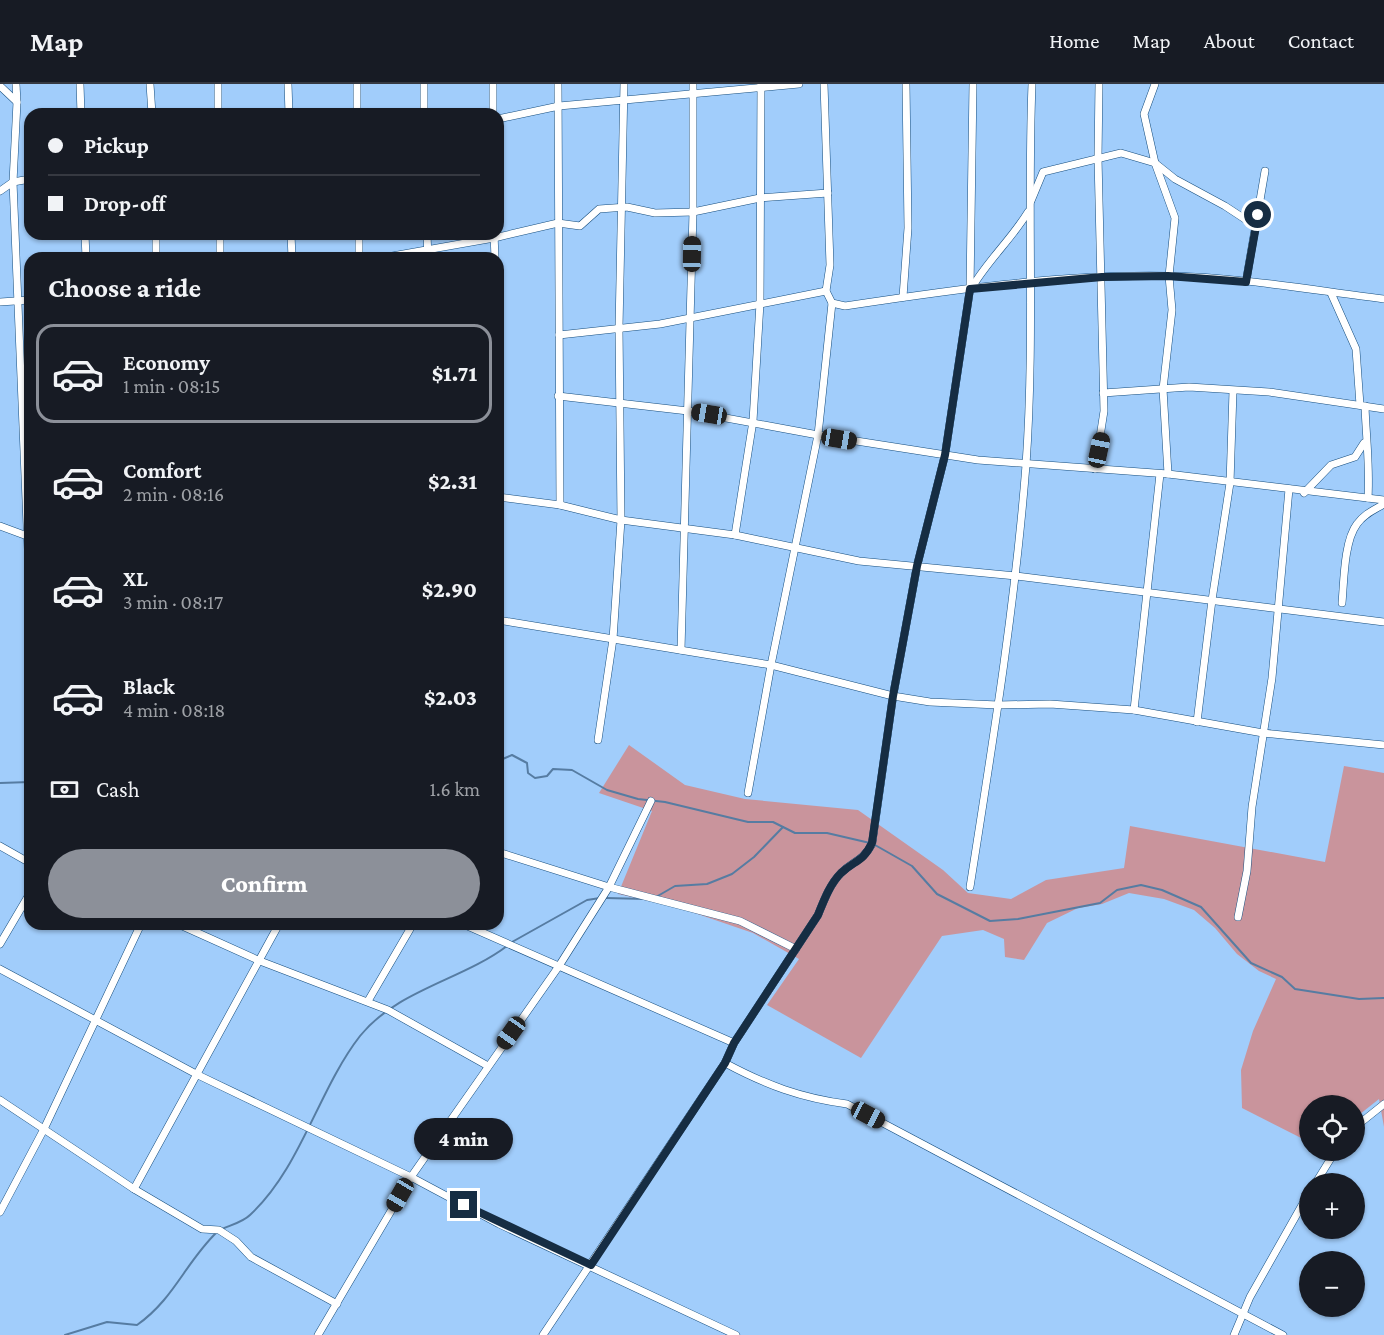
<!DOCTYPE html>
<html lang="en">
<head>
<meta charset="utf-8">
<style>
  :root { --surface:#171b24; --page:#20242c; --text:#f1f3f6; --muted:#9ea1a6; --line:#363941; --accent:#8c9099 }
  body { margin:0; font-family:"Crimson Pro",serif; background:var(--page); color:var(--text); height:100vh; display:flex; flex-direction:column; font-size:22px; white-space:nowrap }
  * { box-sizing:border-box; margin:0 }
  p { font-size:20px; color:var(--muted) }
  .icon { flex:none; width:33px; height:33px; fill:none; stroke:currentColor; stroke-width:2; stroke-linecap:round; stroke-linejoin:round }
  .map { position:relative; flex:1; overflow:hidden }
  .details { position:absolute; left:24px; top:168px; width:480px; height:678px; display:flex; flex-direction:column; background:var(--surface); border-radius:18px; box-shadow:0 2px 4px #0004 }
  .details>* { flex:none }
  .guide { position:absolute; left:24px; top:24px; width:480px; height:132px; border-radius:18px; box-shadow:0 2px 4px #0004; display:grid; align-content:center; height:132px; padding:0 24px; background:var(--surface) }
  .tools { position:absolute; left:1299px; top:1011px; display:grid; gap:12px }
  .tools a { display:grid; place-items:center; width:66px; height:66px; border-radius:50%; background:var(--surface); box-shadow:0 2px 4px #0004; font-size:30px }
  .end { position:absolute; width:27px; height:27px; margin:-14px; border:8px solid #162d43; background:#fff; box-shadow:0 0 0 3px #fff }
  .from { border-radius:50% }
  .bubble { position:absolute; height:42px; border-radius:21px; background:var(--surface); box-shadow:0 2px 4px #0004; font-size:20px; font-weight:800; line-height:42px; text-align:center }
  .car { position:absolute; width:18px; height:36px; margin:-18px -9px; border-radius:8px; box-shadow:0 0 4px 2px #0007; background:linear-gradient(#222 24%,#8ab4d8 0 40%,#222 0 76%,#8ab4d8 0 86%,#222 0) }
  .guide b { display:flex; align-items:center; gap:21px; height:57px; font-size:22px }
  .guide b+b { border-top:2px solid var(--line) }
  .guide i { width:15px; height:15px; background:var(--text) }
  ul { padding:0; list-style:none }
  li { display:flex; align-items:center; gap:18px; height:99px; margin:0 12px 9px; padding:0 12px; border:3px solid transparent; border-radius:18px }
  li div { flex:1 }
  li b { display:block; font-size:22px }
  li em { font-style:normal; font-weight:800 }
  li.current { border-color:var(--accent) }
  li>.icon { width:54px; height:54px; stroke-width:1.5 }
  h2 { padding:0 24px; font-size:27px; line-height:72px }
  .pay { display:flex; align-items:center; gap:15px; height:66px; padding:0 24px; font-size:22px }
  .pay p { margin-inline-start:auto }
  .action { display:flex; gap:12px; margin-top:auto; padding:12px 24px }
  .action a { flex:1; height:69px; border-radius:36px; background:var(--accent); color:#fff; font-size:24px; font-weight:800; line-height:69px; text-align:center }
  header { display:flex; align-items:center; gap:36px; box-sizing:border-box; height:84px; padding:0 30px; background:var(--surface); border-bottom:2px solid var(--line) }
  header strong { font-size:28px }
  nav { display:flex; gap:33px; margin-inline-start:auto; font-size:21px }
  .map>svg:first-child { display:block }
  .green { fill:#c9949c }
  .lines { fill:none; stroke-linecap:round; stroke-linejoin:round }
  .stream { stroke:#567ca2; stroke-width:2 }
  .street-casing { stroke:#154d7e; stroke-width:8 }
  .street { stroke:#fff; stroke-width:7 }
  .route { stroke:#162d43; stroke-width:8 }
</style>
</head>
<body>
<header>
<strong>Map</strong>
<nav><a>Home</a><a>Map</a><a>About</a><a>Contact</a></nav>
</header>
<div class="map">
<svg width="1384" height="1251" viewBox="0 0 1384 1251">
  <rect width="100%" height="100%" fill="#a1cdfb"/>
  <polygon class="green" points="629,661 685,701 745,715 858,726 943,786 968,809 1011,815 1046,796 1124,784 1130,742 1325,778 1344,682 1384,689 1384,1043 1379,1015 1355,1034 1354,1022 1310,1022 1309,1058 1242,1024 1241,986 1253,947 1276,895 1259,887 1237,870 1215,844 1194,826 1164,815 1129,809 1102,820 1078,824 1047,839 1024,876 1005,873 1004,855 983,846 942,852 861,974 767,921 799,875 753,849 680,824 618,810 652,727 599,709"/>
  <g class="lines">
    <g class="stream">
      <polyline points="498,677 512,671 527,679 528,689 535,694 547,692 553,685 572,686 607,706 638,715 665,718 748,738 773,738 795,749 827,749 870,759"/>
      <polyline points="0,699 30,698"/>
      <polyline points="875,761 912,782 937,810 990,837 1018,835 1100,819 1117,806 1141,801 1162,806 1201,823 1251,879 1282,893 1295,905 1359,915 1384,914"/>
      <polyline points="656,813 675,802 707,800 732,790 754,773 783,743"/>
      <polyline points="606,814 645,815"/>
      <polyline points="512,858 587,816 600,814"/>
      <path d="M222 1145C231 1141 243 1138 250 1131 301 1084 318 1006 360 952 397 906 462 896 507 862"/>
      <path d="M65 1251 107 1238 137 1241C174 1215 185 1179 217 1148"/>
    </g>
    <g class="street-casing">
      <g id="street">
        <polyline points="16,0 17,18"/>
        <polyline points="80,0 81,30"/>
        <polyline points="150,0 152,30"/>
        <polyline points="218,0 218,30"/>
        <polyline points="288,0 289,30"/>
        <polyline points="357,0 357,30"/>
        <polyline points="424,0 424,30"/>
        <polyline points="493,0 493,30"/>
        <polyline points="558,0 560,421"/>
        <polyline points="1155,0 1144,30 1155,79 1175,134 1169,192 1172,226 1163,305 1168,390"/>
        <polyline points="0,2 17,18 13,98 30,514"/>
        <polyline points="498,35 559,22 799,0"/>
        <polyline points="0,107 13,98 30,95"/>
        <polyline points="1031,117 1043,88 1121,69 1155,79 1175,95 1225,122 1257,143"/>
        <polyline points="85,150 86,174"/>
        <polyline points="156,150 156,174"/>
        <polyline points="220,150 220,174"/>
        <polyline points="291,150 292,174"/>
        <polyline points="359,150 359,174"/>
        <polyline points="427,150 428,174"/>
        <polyline points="494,150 495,174"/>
        <polyline points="381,174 494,154 558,139 580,142 599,125 627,123 655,129 693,128 760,114 828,109"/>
        <polyline points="1246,198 1265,87"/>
        <path d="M971 205C987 177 1011 156 1028 128"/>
        <polyline points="1331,209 1356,265 1360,321"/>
        <polyline points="903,213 908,144 906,0"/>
        <polyline points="0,218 30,216"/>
        <path d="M832 219 845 222C951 206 1060 190 1167 192 1239 193 1312 206 1384 215"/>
        <polyline points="559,251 660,240 826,207"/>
        <polyline points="1103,309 1189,303 1269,308 1384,325"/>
        <polyline points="558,312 688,327 818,351 978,376 1168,390 1384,416"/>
        <path d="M1365 322C1366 352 1370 383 1368 414"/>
        <polyline points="498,370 498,478"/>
        <polyline points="1095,385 1104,327 1098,74 1099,0"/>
        <polyline points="1304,409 1331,381 1355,373 1364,359"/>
        <polyline points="498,413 560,421 621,436 735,451 859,477 1016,492 1384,538"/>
        <polyline points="0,442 27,452"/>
        <polyline points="735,451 753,337 760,219 761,0"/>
        <path d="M1342 519C1344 497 1344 457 1357 440 1364 430 1374 426 1384 420"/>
        <polyline points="498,536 771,581 893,612 930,618 998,621 1050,620 1134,626 1263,649 1384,661"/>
        <polyline points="681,566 693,128 693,0"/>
        <polyline points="1134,626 1160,390"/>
        <polyline points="1197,638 1212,516 1230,399 1233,307"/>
        <polyline points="598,656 613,555 621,436 619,244 624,0"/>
        <polyline points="748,709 771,581 818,351 832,219 826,207 830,181 824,0"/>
        <polyline points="0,762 30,779"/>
        <polyline points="498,768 609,803 740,837 796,865"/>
        <path d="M970 803C992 663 1015 522 1026 381 1035 254 1027 127 1032 0"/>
        <polyline points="1238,833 1247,787 1252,723 1272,594 1289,405"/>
        <polyline points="178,840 260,877 388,926 488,982"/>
        <polyline points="463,840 734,959"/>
        <polyline points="0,860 30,809"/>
        <polyline points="0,885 198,991 411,1093 499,1140 736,1251"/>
        <polyline points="368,917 413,840"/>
        <path d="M725 979C766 1001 801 1014 847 1020L1283 1251"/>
        <polyline points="0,1016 134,1105 202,1145 219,1146 236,1157 251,1173 337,1220"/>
        <polyline points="1354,1044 1384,1020"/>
        <polyline points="1315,1100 1336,1066"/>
        <polyline points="134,1105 279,840"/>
        <polyline points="0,1128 44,1045 141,840"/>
        <polyline points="318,1251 411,1093 559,882 609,803 651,717"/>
        <path d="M543 1251 725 979 734 959 818 831C824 816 830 800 841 789 854 776 862 778 872 760L893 612 917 482 945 371 970 205 973 0"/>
        <polyline points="1234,1251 1250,1213 1310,1107"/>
      </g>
    </g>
    <use href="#street" class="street"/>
  </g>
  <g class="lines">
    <path class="route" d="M464 1121 591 1181 725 979 734 959 818 831C824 816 830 800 841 789 855 776 863 778 872 759L893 612 917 482 945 371 970 205 1102 193 1168 192 1246 198 1258 131"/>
  </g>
</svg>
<div class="tools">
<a><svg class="icon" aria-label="locate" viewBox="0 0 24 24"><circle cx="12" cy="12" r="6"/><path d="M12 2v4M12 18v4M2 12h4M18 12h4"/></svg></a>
<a>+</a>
<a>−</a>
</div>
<i class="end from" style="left:1258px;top:131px"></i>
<i class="end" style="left:464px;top:1121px"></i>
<div class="bubble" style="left:414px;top:1034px;width:99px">4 min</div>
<i class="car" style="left:692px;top:170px;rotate:1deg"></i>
<i class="car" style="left:709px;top:330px;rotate:279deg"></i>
<i class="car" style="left:839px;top:355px;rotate:99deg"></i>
<i class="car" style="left:1099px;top:366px;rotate:12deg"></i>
<i class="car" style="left:511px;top:949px;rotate:215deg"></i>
<i class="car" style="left:868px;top:1031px;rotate:118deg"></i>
<i class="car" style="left:400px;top:1111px;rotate:210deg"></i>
<div class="guide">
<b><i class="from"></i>Pickup</b>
<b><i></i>Drop-off</b>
</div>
<section class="details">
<h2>Choose a ride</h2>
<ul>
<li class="current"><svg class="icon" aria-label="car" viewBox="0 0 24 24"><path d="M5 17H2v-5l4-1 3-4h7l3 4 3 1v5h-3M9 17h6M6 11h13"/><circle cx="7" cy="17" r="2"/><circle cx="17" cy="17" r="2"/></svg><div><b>Economy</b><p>1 min · 08:15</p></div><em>$1.71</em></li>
<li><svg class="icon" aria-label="car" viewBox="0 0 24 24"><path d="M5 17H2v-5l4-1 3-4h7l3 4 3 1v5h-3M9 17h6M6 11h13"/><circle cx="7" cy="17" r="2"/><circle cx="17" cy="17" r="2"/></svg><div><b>Comfort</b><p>2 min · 08:16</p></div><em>$2.31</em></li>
<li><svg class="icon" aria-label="car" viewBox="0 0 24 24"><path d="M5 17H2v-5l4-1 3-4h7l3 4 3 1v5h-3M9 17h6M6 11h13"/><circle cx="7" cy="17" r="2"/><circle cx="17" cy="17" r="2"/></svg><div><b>XL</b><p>3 min · 08:17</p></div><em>$2.90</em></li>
<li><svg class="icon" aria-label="car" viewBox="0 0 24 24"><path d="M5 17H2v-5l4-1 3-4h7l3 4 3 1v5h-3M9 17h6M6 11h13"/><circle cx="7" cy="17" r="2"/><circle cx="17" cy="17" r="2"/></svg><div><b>Black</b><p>4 min · 08:18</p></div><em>$2.03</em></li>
</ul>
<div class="pay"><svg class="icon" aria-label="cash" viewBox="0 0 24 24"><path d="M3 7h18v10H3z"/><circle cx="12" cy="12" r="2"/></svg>Cash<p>1.6 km</p></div>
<div class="action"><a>Confirm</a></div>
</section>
</div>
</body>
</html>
